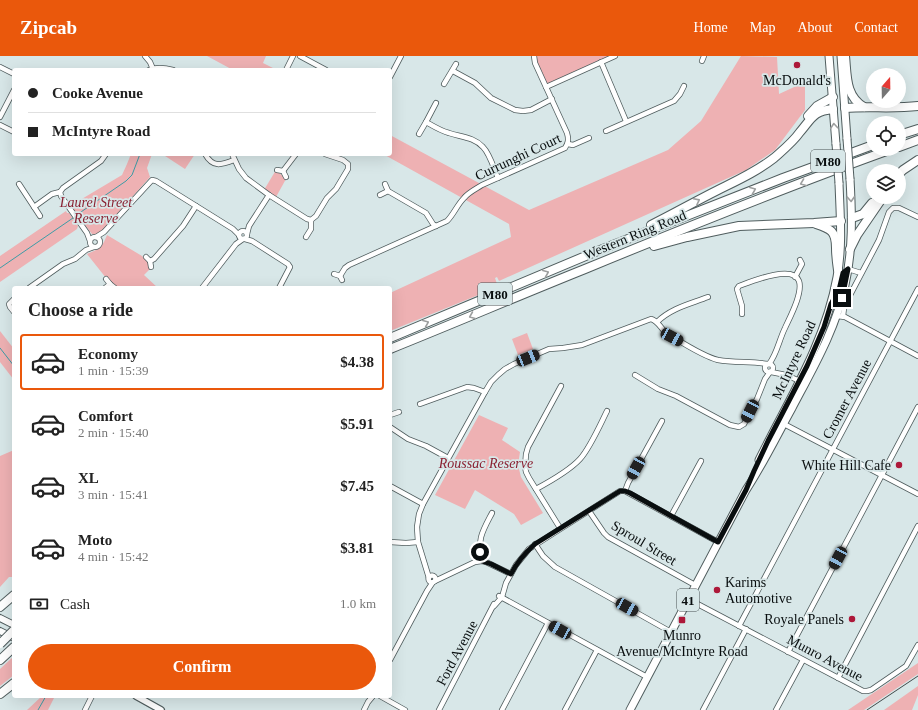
<!DOCTYPE html>
<html lang="en">
<head>
<meta charset="utf-8">
<style>
  :root { --surface:#fff; --page:#f6f6f6; --text:#222; --muted:#767676; --line:#e0e0e0; --accent:#ea580c }
  body { margin:0; font-family:"Times New Roman",serif; background:var(--page); color:var(--text); height:100vh; display:flex; flex-direction:column; font-size:15px; white-space:nowrap }
  * { box-sizing:border-box; margin:0 }
  p { font-size:13px; color:var(--muted) }
  .icon { flex:none; width:22px; height:22px; fill:none; stroke:currentColor; stroke-width:2; stroke-linecap:round; stroke-linejoin:round }
  .map { position:relative; flex:1; overflow:hidden }
  .sheet { position:absolute; left:12px; top:230px; width:380px; height:412px; display:flex; flex-direction:column; background:var(--surface); border-radius:4px; box-shadow:0 4px 16px #0002 }
  .sheet>* { flex:none }
  .hud { position:absolute; left:12px; top:12px; width:380px; height:88px; border-radius:4px; box-shadow:0 4px 16px #0002; display:grid; align-content:center; height:88px; padding:0 16px; background:var(--surface) }
  .needle { width:26px; rotate:20deg }
  .fabs { position:absolute; left:866px; top:12px; display:grid; gap:8px }
  .fabs a { display:grid; place-items:center; width:40px; height:40px; border-radius:50%; background:var(--surface); box-shadow:0 4px 16px #0002; font-size:20px }
  .end { position:absolute; width:18px; height:18px; margin:-9px; border:5px solid #090e0f; background:#fff; box-shadow:0 0 0 2px #fff }
  .from { border-radius:50% }
  .car { position:absolute; width:12px; height:24px; margin:-12px -6px; border-radius:5px; box-shadow:0 0 3px 1px #0007; background:linear-gradient(#222 24%,#8ab4d8 0 40%,#222 0 76%,#8ab4d8 0 86%,#222 0) }
  .hud b { display:flex; align-items:center; gap:14px; height:38px; font-size:15px }
  .hud b+b { border-top:1px solid var(--line) }
  .hud i { width:10px; height:10px; background:var(--text) }
  ul { padding:0; list-style:none }
  li { display:flex; align-items:center; gap:12px; height:56px; margin:0 8px 6px; padding:0 8px; border:2px solid transparent; border-radius:4px }
  li div { flex:1 }
  li b { display:block; font-size:15px }
  li em { font-style:normal; font-weight:600 }
  li.selected { border-color:var(--accent) }
  li>.icon { width:36px; height:36px; stroke-width:1.5 }
  h2 { padding:0 16px; font-size:18px; line-height:48px }
  .pay { display:flex; align-items:center; gap:10px; height:44px; padding:0 16px; font-size:15px }
  .pay p { margin-inline-start:auto }
  .primary-button { display:flex; gap:8px; margin-top:auto; padding:8px 16px }
  .primary-button a { flex:1; height:46px; border-radius:24px; background:var(--accent); color:#fff; font-size:16px; font-weight:600; line-height:46px; text-align:center }
  header { display:flex; align-items:center; gap:24px; box-sizing:border-box; height:56px; padding:0 20px; background:var(--accent); color:#fff }
  header strong { font-size:19px }
  nav { display:flex; gap:22px; margin-inline-start:auto; font-size:14px }
  .map>svg:first-child { display:block }
  .green { fill:#eeb1b3 }
  .lines { fill:none; stroke-linecap:round; stroke-linejoin:round }
  .stream { stroke:#3d9ca6; stroke-width:1 }
  .minor-casing { stroke:#505d5e; stroke-width:6 }
  .tertiary-casing { stroke:#505d5e; stroke-width:8 }
  .secondary-casing { stroke:#505d5e; stroke-width:8 }
  .primary-casing { stroke:#505d5e; stroke-width:9 }
  .motorway-casing { stroke:#505d5e; stroke-width:10 }
  .minor { stroke:#fff; stroke-width:4.5 }
  .tertiary { stroke:#fff; stroke-width:5.5 }
  .secondary { stroke:#fff; stroke-width:6 }
  .primary { stroke:#fff; stroke-width:7 }
  .motorway { stroke:#fff; stroke-width:8 }
  .rail { stroke:#424a4b; stroke-width:1 }
  .primary-bridge-casing { stroke:#505d5e; stroke-width:9; stroke-linecap:butt }
  .motorway-bridge-casing { stroke:#505d5e; stroke-width:10; stroke-linecap:butt }
  .primary-bridge { stroke:#fff; stroke-width:7 }
  .motorway-bridge { stroke:#fff; stroke-width:8 }
  .oneway { stroke:#9d9f9f }
  .route { stroke:#090e0f; stroke-width:5 }
  .poi-dot { fill:#ad1839; stroke:#d8e7e8; stroke-width:1.5 }
  .labels { text-anchor:middle; dominant-baseline:central; stroke-width:3.5; stroke-linejoin:round; paint-order:stroke }
  .shield { fill:#d8e7e8; stroke:#474f50; stroke-width:1 }
  .shield-label { font-size:13px; font-weight:bold; fill:#090e0f }
  .poi-label { font-size:14px; fill:#090e0f; stroke:#d8e7e8 }
  .street-label { font-size:14px; fill:#090e0f; stroke:#d8e7e8 }
  .park-label { font-size:14px; font-style:italic; fill:#8a2031; stroke:#d8e7e8 }
</style>
</head>
<body>
<header>
<strong>Zipcab</strong>
<nav><a>Home</a><a>Map</a><a>About</a><a>Contact</a></nav>
</header>
<div class="map">
<svg width="918" height="654" viewBox="0 0 918 654">
  <rect width="100%" height="100%" fill="#d8e7e8"/>
  <g class="green">
    <polygon points="207,0 266,0 263,7 277,14 233,14"/>
    <polygon points="536,0 609,0 547,28 536,4"/>
    <polygon points="741,0 777,1 779,38 805,26 805,54 775,94 746,114 499,225 497,221 495,222 498,231 390,275 390,237 511,181 509,168 383,98 390,98 390,79 529,154 668,94 701,65"/>
    <polygon points="131,98 152,98 147,112 150,121 100,177 97,179 92,178 70,150 122,119 127,108"/>
    <polygon points="162,98 195,98 185,113"/>
    <polygon points="276,114 286,123 276,141 264,134"/>
    <polygon points="66,155 67,157 69,157 78,170 77,173 0,226 0,200"/>
    <path d="M107 179 142 200 152 211 144 219 158 232H114L87 198C99 193 102 192 107 179Z"/>
    <polygon points="0,275 14,293 14,324 0,306"/>
    <polygon points="527,277 533,293 518,299 512,283"/>
    <polygon points="479,359 508,372 502,384 520,396 518,409 521,421 543,457 521,469 514,458 475,434 465,453 435,439"/>
    <polygon points="14,394 14,521 9,521 0,531 0,400"/>
    <polygon points="14,600 14,619 0,630 0,613"/>
    <polygon points="918,607 918,618 864,654 848,654"/>
    <polygon points="918,630 918,639 912,654 884,654"/>
    <polygon points="42,640 55,640 48,654 27,654"/>
  </g>
  <g class="lines">
    <g class="stream">
      <polyline points="78,158 126,125 132,119 140,98"/>
      <polyline points="0,212 73,162"/>
      <polyline points="0,292 14,310"/>
      <polyline points="38,654 46,640"/>
    </g>
    <g class="minor-casing">
      <g id="minor">
        <polyline points="145,0 150,6 153,13"/>
        <polyline points="300,0 326,14"/>
        <polyline points="702,5 704,0"/>
        <polyline points="601,6 626,65"/>
        <polyline points="0,11 14,18"/>
        <path d="M149 14C156 11 166 12 173 14"/>
        <polyline points="286,14 293,0"/>
        <polyline points="453,15 475,27 491,42 515,54 523,55 531,54 552,43"/>
        <polyline points="390,21 401,0"/>
        <polyline points="444,28 456,8"/>
        <polyline points="546,31 615,0"/>
        <polyline points="0,61 14,34"/>
        <path d="M426 66C433 70 441 75 449 77 461 81 474 81 483 91 490 98 494 113 498 122"/>
        <polyline points="0,69 14,76"/>
        <polyline points="606,75 674,45 680,38 684,30"/>
        <polyline points="419,78 426,66 436,47"/>
        <polyline points="568,88 573,89 589,82"/>
        <path d="M205 98C213 112 221 109 234 104"/>
        <polyline points="232,98 239,113 246,122 269,139 307,163 311,164 316,160 327,142 336,133 348,113 348,108 343,104 325,98"/>
        <polyline points="277,114 283,115 286,121"/>
        <polyline points="283,115 296,98"/>
        <polyline points="19,128 40,160"/>
        <polyline points="388,135 426,157 433,168 436,170"/>
        <polyline points="380,139 388,135 385,128"/>
        <polyline points="34,151 52,138 60,136"/>
        <circle cx="243" cy="179" r="4"/>
        <polyline points="247,178 249,170 269,139"/>
        <polyline points="96,181 104,176 152,124 156,125 233,173 239,179"/>
        <polyline points="306,181 311,173 311,164"/>
        <circle cx="95" cy="186" r="5"/>
        <polyline points="245,183 252,185 288,208 290,211 279,232"/>
        <polyline points="90,185 87,177 61,140 60,136 63,132 101,105 106,98"/>
        <polyline points="146,201 150,205 151,211"/>
        <polyline points="150,205 154,203 183,170 196,150"/>
        <polyline points="848,213 861,217"/>
        <polyline points="334,218 340,220 342,224"/>
        <path d="M340 220 345 212 349 209 447 165C454 158 457 149 464 142 469 136 476 133 482 129L565 92C568 87 569 84 567 77L535 7 534 0"/>
        <polyline points="795,221 802,208 800,204"/>
        <polyline points="106,223 110,228 115,232"/>
        <polyline points="29,232 63,208 75,203 86,194 94,191"/>
        <polyline points="105,232 110,228"/>
        <polyline points="202,232 236,188 243,183"/>
        <polyline points="14,243 9,248 10,251 14,256"/>
        <path d="M742 258V250L737 233 739 230C750 226 793 208 799 225 803 237 790 261 785 272 779 284 777 298 769 308"/>
        <polyline points="837,260 845,261 918,300"/>
        <polyline points="843,260 844,252 848,243 879,184 889,156 893,152 899,152 918,161"/>
        <path d="M657 266C671 252 690 248 708 241"/>
        <circle cx="769" cy="312" r="4"/>
        <polyline points="771,316 786,319 802,326"/>
        <polyline points="635,319 658,333 676,340 730,369 739,371 744,368 757,343 765,323 770,316"/>
        <polyline points="420,348 467,331 474,332 485,336"/>
        <polyline points="390,359 399,356"/>
        <polyline points="782,367 918,438"/>
        <polyline points="390,371 408,383 426,390 448,402"/>
        <polyline points="390,430 423,448"/>
        <path d="M536 433C549 426 570 414 580 403 590 392 600 369 607 355"/>
        <polyline points="625,435 718,486"/>
        <polyline points="589,455 604,477 608,481 695,529"/>
        <polyline points="671,460 701,405"/>
        <polyline points="560,472 529,422 526,416 525,411 526,398 528,391 561,330"/>
        <polyline points="390,486 406,487 418,486"/>
        <polyline points="535,488 543,500 555,511 671,576"/>
        <path d="M482 505C477 483 482 476 492 457"/>
        <circle cx="432" cy="523" r="3.5"/>
        <path d="M429 522 418 486 417 471 419 458 423 448 485 336 491 326 498 319 505 313 514 308 549 293 563 292 582 289 651 263C659 265 661 274 668 278 683 287 702 300 718 304 735 307 752 305 768 308"/>
        <polyline points="435,525 475,506 482,505 486,506 511,518"/>
        <polyline points="499,540 647,621"/>
        <polyline points="688,543 863,635 867,635 871,634 906,610 918,589"/>
        <polyline points="494,550 502,541 506,527 516,509 529,493 546,482 620,435 625,435 628,427 662,365"/>
        <polyline points="739,570 918,233"/>
        <polyline points="788,596 918,351"/>
        <polyline points="390,604 427,535 433,526"/>
        <polyline points="838,622 918,470"/>
        <polyline points="380,640 405,654"/>
        <polyline points="85,654 92,640"/>
        <polyline points="364,654 368,646 373,640"/>
        <polyline points="439,654 494,548"/>
        <polyline points="502,654 548,567"/>
        <polyline points="565,654 597,594"/>
        <polyline points="703,654 746,573"/>
        <polyline points="776,654 803,604"/>
      </g>
    </g>
    <g class="tertiary-casing">
      <polyline id="tertiary" points="136,640 161,654"/>
    </g>
    <g class="secondary-casing">
      <g id="secondary">
        <polyline points="0,562 14,569"/>
        <polyline points="0,575 14,582"/>
      </g>
    </g>
    <g class="primary-casing">
      <g id="primary">
        <polyline points="829,0 836,88"/>
        <polyline points="841,0 847,83"/>
        <path d="M759 404C788 345 825 288 837 221 843 190 840 158 839 127"/>
        <path d="M630 654 746 434C763 408 777 379 792 352 813 312 836 273 845 229 853 194 852 159 850 123"/>
      </g>
    </g>
    <g class="motorway-casing">
      <g id="motorway">
        <path d="M845 0C847 19 845 40 864 51"/>
        <path d="M845 52C869 50 894 53 918 50"/>
        <polyline points="808,60 817,50 833,41"/>
        <polyline points="899,79 918,73"/>
        <polyline points="899,91 918,84"/>
        <polyline points="899,118 903,114 918,104"/>
        <polyline points="852,162 863,158 872,147"/>
        <path d="M816 168C831 173 836 175 836 192 836 199 837 207 838 214"/>
        <path d="M651 169C673 158 696 145 718 134 738 124 756 116 774 102 783 94 793 86 800 76 812 62 813 55 833 53"/>
        <polyline points="654,190 687,181 739,170 814,167 841,165"/>
        <polyline points="850,193 857,179 883,141"/>
        <polyline points="390,282 600,194 783,122 873,89"/>
        <path d="M390 293C455 267 520 239 585 213 687 171 789 130 892 93"/>
        <polyline points="0,551 14,539"/>
        <polyline points="0,604 14,591"/>
        <polyline points="0,638 14,627"/>
      </g>
    </g>
    <use href="#minor" class="minor"/>
    <use href="#tertiary" class="tertiary"/>
    <use href="#secondary" class="secondary"/>
    <use href="#primary" class="primary"/>
    <use href="#motorway" class="motorway"/>
    <polyline class="rail" points="867,654 918,620"/>
    <g class="primary-bridge-casing">
      <g id="primary-bridge">
        <polyline points="847,83 850,123"/>
        <polyline points="836,88 839,127"/>
      </g>
    </g>
    <g class="motorway-bridge-casing">
      <polyline id="motorway-bridge" points="0,588 14,574"/>
    </g>
    <use href="#primary-bridge" class="primary-bridge"/>
    <use href="#motorway-bridge" class="motorway-bridge"/>
  </g>
  <defs><path id="oneway-chevron" d="M-2-3.5L2.5 0L-2 3.5" fill="none" stroke-width="1.6" stroke-linecap="round" stroke-linejoin="round"/></defs>
  <g class="oneway">
    <use href="#oneway-chevron" transform="translate(834 70) rotate(-95)"/>
    <use href="#oneway-chevron" transform="translate(803 127) rotate(159)"/>
    <use href="#oneway-chevron" transform="translate(753 134) rotate(-22)"/>
    <use href="#oneway-chevron" transform="translate(851 143) rotate(87)"/>
    <use href="#oneway-chevron" transform="translate(697 145) rotate(-27)"/>
    <use href="#oneway-chevron" transform="translate(546 217) rotate(-23)"/>
    <use href="#oneway-chevron" transform="translate(472 260) rotate(157)"/>
    <use href="#oneway-chevron" transform="translate(426 267) rotate(-23)"/>
  </g>
  <g class="lines">
    <path class="route" d="M480 496 482 505 491 508 511 518C517 506 525 497 535 488L620 435H625L630 437 718 486 746 434 754 415 768 385 807 310 824 271 831 248 839 234 843 217 848 213 842 242"/>
  </g>
  <g class="poi-dot">
    <circle cx="797" cy="9" r="4"/>
    <circle cx="899" cy="409" r="4"/>
    <circle cx="717" cy="534" r="4"/>
    <circle cx="852" cy="563" r="4"/>
    <rect x="678" y="560" width="8" height="8" rx="2"/>
  </g>
  <g class="labels">
    <g class="shield">
      <rect x="811" y="94" width="34" height="22" rx="3"/>
      <rect x="478" y="227" width="34" height="22" rx="3"/>
      <rect x="677" y="533" width="22" height="22" rx="3"/>
    </g>
    <g class="shield-label">
      <text x="828" y="105">M80</text>
      <text x="495" y="238">M80</text>
      <text x="688" y="544">41</text>
    </g>
    <g class="poi-label">
      <text x="797" y="24">McDonald's</text>
      <text x="891" y="409" text-anchor="end">White Hill Cafe</text>
      <text x="725" y="526" text-anchor="start">Karims<tspan x="725" dy="16">Automotive</tspan></text>
      <text x="844" y="563" text-anchor="end">Royale Panels</text>
      <text x="682" y="579">Munro<tspan x="682" dy="16">Avenue/McIntyre Road</tspan></text>
    </g>
    <g class="street-label">
      <text transform="translate(518 101) rotate(-25)">Currunghi Court</text>
      <text transform="translate(635 179) rotate(-22)">Western Ring Road</text>
      <text transform="translate(794 304) rotate(-65)">McIntyre Road</text>
      <text transform="translate(847 343) rotate(-62)">Cromer Avenue</text>
      <text transform="translate(644 487) rotate(31)">Sproul Street</text>
      <text transform="translate(457 597) rotate(-62)">Ford Avenue</text>
      <text transform="translate(825 602) rotate(28)">Munro Avenue</text>
    </g>
    <g class="park-label">
      <text x="96" y="146">Laurel Street<tspan x="96" dy="16">Reserve</tspan></text>
      <text x="486" y="407">Roussac Reserve</text>
    </g>
  </g>
</svg>
<div class="fabs">
<a><svg class="needle" viewBox="-14 -14 28 28"><path d="M0-13l5 13h-10z" fill="#e53935"/><path d="M0 13l5-13h-10z" fill="#767676"/></svg></a>
<a><svg class="icon" aria-label="locate" viewBox="0 0 24 24"><circle cx="12" cy="12" r="6"/><path d="M12 2v4M12 18v4M2 12h4M18 12h4"/></svg></a>
<a><svg class="icon" aria-label="layers" viewBox="0 0 24 24"><path d="M12 4l9 5-9 5-9-5zM3 14l9 5 9-5"/></svg></a>
</div>
<i class="end from" style="left:480px;top:496px"></i>
<i class="end" style="left:842px;top:242px"></i>
<i class="car" style="left:672px;top:281px;rotate:118deg"></i>
<i class="car" style="left:528px;top:302px;rotate:68deg"></i>
<i class="car" style="left:750px;top:355px;rotate:207deg"></i>
<i class="car" style="left:636px;top:412px;rotate:209deg"></i>
<i class="car" style="left:838px;top:502px;rotate:208deg"></i>
<i class="car" style="left:627px;top:551px;rotate:119deg"></i>
<i class="car" style="left:560px;top:574px;rotate:299deg"></i>
<div class="hud">
<b><i class="from"></i>Cooke Avenue</b>
<b><i></i>McIntyre Road</b>
</div>
<section class="sheet">
<h2>Choose a ride</h2>
<ul>
<li class="selected"><svg class="icon" aria-label="car" viewBox="0 0 24 24"><path d="M5 17H2v-5l4-1 3-4h7l3 4 3 1v5h-3M9 17h6M6 11h13"/><circle cx="7" cy="17" r="2"/><circle cx="17" cy="17" r="2"/></svg><div><b>Economy</b><p>1 min · 15:39</p></div><em>$4.38</em></li>
<li><svg class="icon" aria-label="car" viewBox="0 0 24 24"><path d="M5 17H2v-5l4-1 3-4h7l3 4 3 1v5h-3M9 17h6M6 11h13"/><circle cx="7" cy="17" r="2"/><circle cx="17" cy="17" r="2"/></svg><div><b>Comfort</b><p>2 min · 15:40</p></div><em>$5.91</em></li>
<li><svg class="icon" aria-label="car" viewBox="0 0 24 24"><path d="M5 17H2v-5l4-1 3-4h7l3 4 3 1v5h-3M9 17h6M6 11h13"/><circle cx="7" cy="17" r="2"/><circle cx="17" cy="17" r="2"/></svg><div><b>XL</b><p>3 min · 15:41</p></div><em>$7.45</em></li>
<li><svg class="icon" aria-label="car" viewBox="0 0 24 24"><path d="M5 17H2v-5l4-1 3-4h7l3 4 3 1v5h-3M9 17h6M6 11h13"/><circle cx="7" cy="17" r="2"/><circle cx="17" cy="17" r="2"/></svg><div><b>Moto</b><p>4 min · 15:42</p></div><em>$3.81</em></li>
</ul>
<div class="pay"><svg class="icon" aria-label="cash" viewBox="0 0 24 24"><path d="M3 7h18v10H3z"/><circle cx="12" cy="12" r="2"/></svg>Cash<p>1.0 km</p></div>
<div class="primary-button"><a>Confirm</a></div>
</section>
</div>
</body>
</html>
